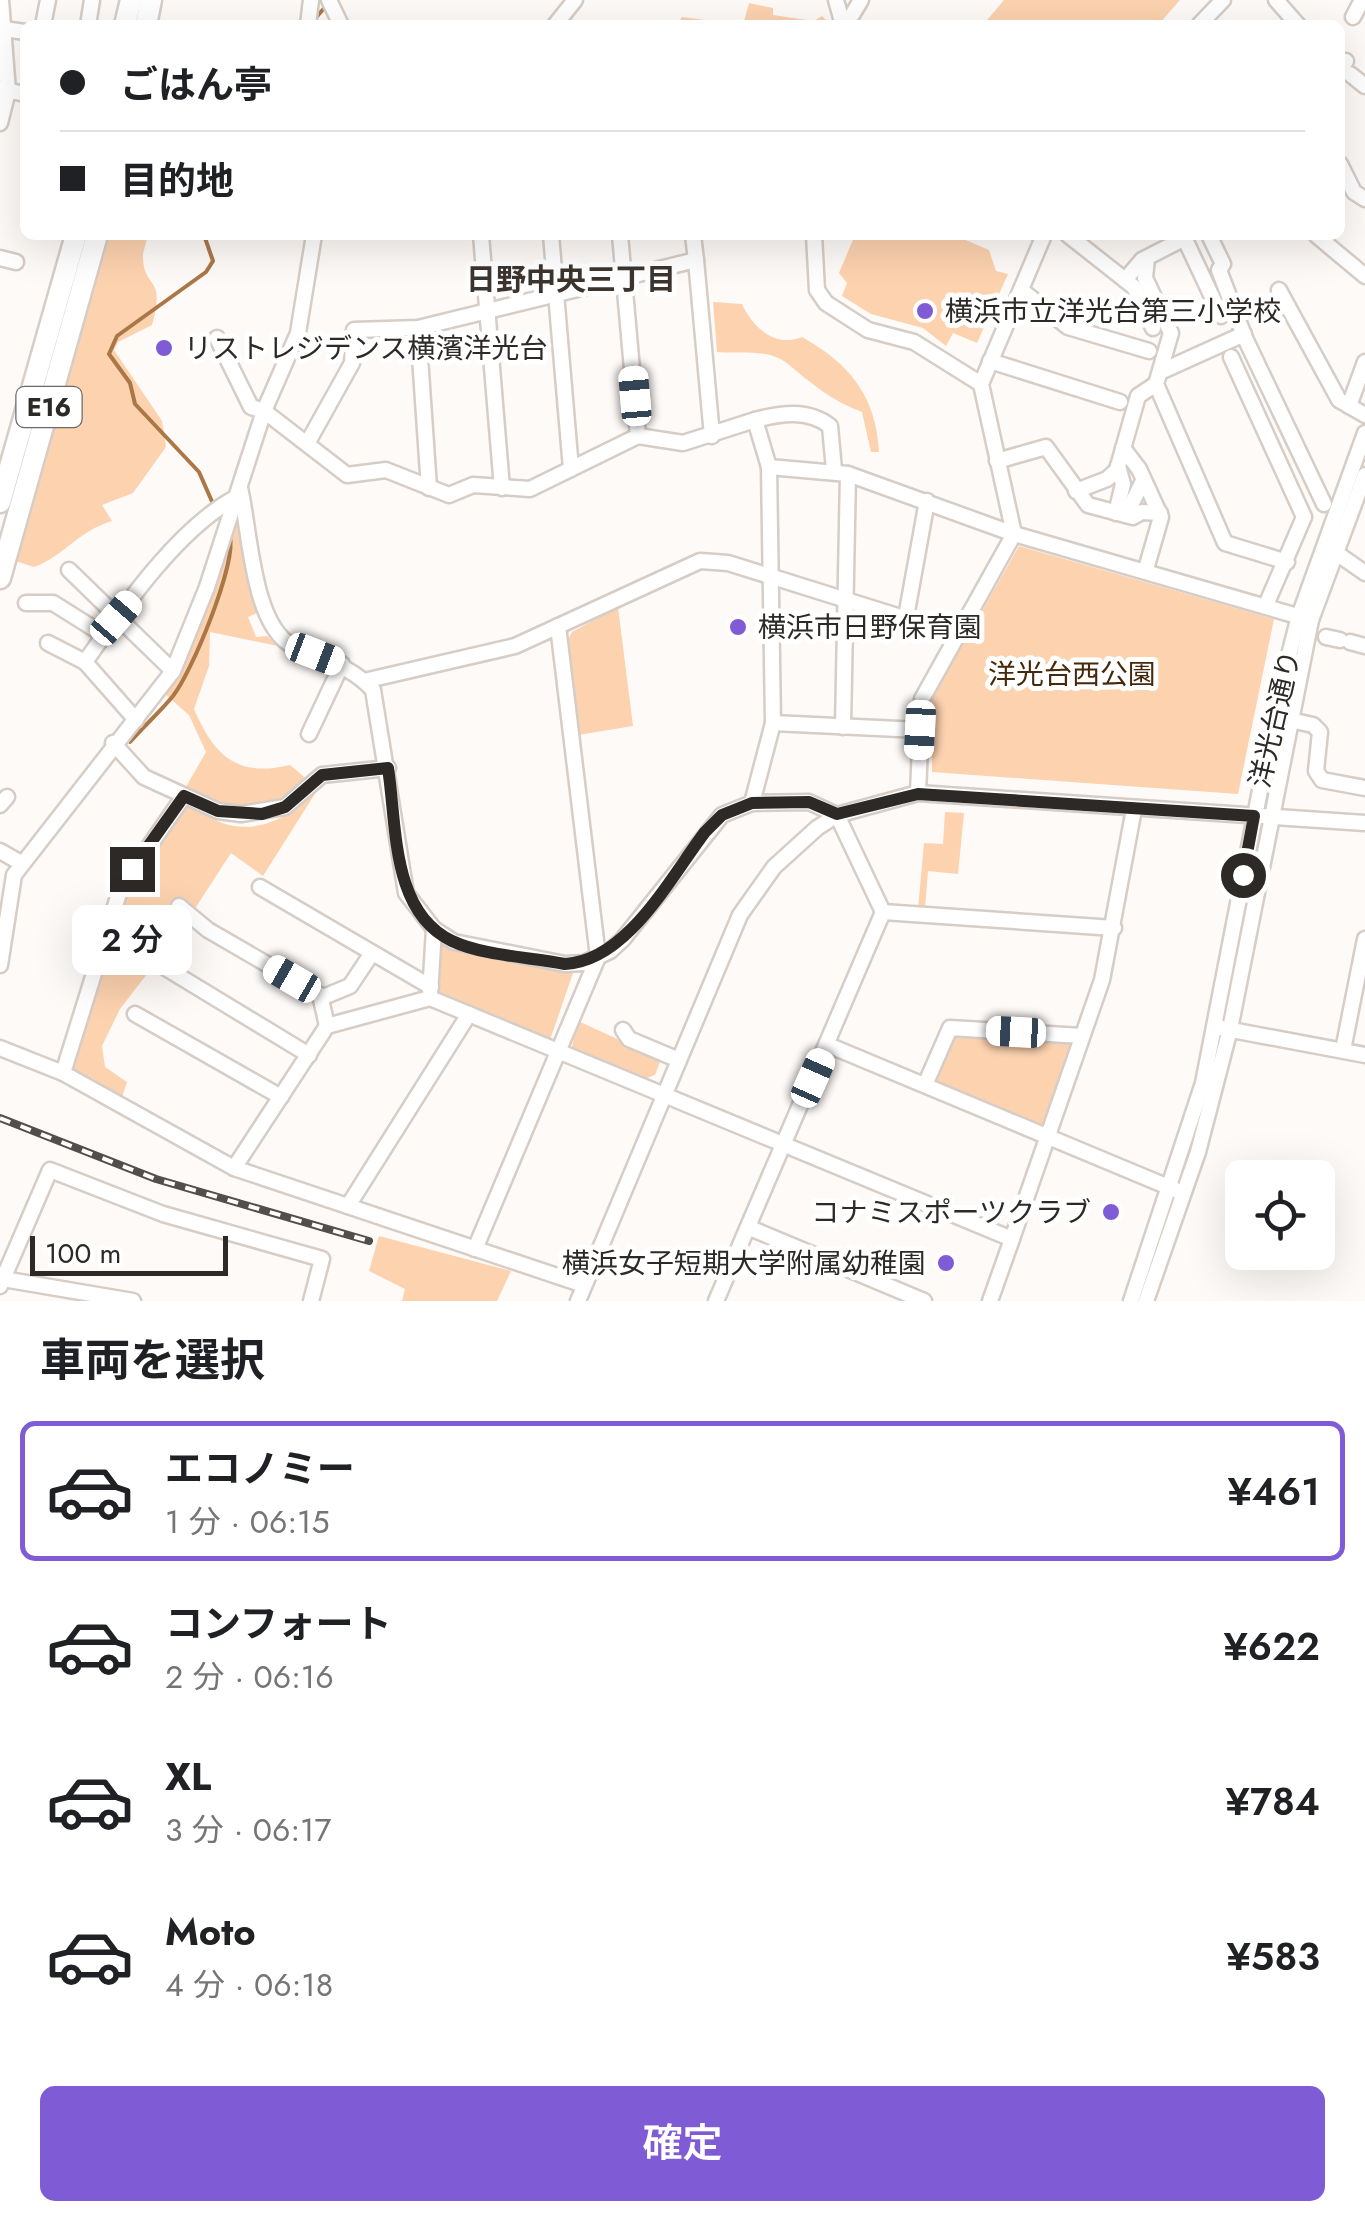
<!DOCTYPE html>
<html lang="ja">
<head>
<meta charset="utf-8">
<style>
  :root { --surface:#fff; --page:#f6f6f6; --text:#202124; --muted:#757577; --line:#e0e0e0; --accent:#7f5cd6 }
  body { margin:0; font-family:Jost,"Noto Sans JP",sans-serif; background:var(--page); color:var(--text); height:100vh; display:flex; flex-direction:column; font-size:38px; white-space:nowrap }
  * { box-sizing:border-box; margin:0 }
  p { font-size:32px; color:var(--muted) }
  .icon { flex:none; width:55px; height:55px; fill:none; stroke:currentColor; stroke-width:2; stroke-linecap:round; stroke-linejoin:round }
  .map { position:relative; height:1301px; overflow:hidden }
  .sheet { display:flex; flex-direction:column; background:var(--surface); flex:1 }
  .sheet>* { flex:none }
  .top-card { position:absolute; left:20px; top:20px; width:1325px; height:220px; border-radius:15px; box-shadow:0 10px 40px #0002; display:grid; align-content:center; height:220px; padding:0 40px; background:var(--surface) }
  .buttons { position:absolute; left:1225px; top:1160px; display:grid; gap:20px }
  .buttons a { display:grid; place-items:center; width:110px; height:110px; border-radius:15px; background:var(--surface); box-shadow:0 10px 40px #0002; font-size:50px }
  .scale { position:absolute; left:30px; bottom:25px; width:198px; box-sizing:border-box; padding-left:10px; border:5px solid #2d2927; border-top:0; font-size:28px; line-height:35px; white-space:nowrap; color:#2d2927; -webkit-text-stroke:8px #fff; paint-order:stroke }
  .end { position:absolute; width:45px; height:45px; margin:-22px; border:12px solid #2d2927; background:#fff; box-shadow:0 0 0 5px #fff }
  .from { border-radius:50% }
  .bubble { position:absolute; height:70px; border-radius:15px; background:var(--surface); box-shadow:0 10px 40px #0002; font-size:32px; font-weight:600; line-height:70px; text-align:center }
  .car { position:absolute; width:30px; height:60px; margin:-30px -15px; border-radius:12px; box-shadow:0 0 8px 2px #0007; background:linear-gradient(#fff 24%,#345 0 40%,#fff 0 76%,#345 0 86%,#fff 0) }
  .top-card b { display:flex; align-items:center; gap:35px; height:95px; font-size:38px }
  .top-card b+b { border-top:2px solid var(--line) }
  .top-card i { width:25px; height:25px; background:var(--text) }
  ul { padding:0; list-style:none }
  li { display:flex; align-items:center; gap:30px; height:140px; margin:0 20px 15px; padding:0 20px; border:5px solid transparent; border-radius:15px }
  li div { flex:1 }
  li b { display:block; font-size:38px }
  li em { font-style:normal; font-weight:600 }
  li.active { border-color:var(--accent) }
  li>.icon { width:90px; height:90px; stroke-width:1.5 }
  h2 { padding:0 40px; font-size:45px; line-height:120px }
  .primary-button { display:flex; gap:20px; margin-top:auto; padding:20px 40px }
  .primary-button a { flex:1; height:115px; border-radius:15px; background:var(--accent); color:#fff; font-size:40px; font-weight:600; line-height:115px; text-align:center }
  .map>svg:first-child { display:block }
  .green { fill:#fcd2af }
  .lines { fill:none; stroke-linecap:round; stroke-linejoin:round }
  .stream { stroke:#ac7747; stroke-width:4 }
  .minor-casing { stroke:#d6cdc6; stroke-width:19 }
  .highway-casing { stroke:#d6cdc6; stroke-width:25 }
  .minor { stroke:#fff; stroke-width:14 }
  .highway { stroke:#fff; stroke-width:20 }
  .rail-casing { stroke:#524e4c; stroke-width:8 }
  .rail { stroke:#fff; stroke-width:4; stroke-dasharray:11; stroke-linecap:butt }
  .route { stroke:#2d2927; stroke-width:12 }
  .poi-dot { fill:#7f5cd6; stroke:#fff; stroke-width:4 }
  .labels { text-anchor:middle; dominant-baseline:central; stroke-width:10; stroke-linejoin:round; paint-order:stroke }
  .shield { fill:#fff; stroke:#6c6968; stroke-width:2.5 }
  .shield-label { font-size:25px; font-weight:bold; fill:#2d2927 }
  .poi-label { font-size:28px; fill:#2d2927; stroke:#fff; text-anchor:start }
  .park-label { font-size:28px; fill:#46280b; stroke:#fff }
  .street-label { font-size:28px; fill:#2d2927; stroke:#fff }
  .neighbourhood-label { font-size:30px; font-weight:bold; fill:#3c352f; stroke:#fff }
</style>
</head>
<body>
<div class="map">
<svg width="1365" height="1301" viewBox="0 0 1365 1301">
  <rect width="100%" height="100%" fill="#fefaf7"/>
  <g class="green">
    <polygon points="1004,0 1180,0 1158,25 983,25"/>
    <polygon points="749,3 773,8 773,15 814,21 822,16 831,25 677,25 682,17 743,25"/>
    <path d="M97 235H147C147 244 142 251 143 260 145 289 166 276 152 325L118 342 114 350 162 421 166 447 133 493 102 505 112 521C76 532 66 555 34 567L6 558Z"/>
    <polygon points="855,235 954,235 989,250 996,271 1008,274 977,343 953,333 946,346 923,328 871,314 842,296 847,283 839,273"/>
    <path d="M713 302 742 304C753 328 775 348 802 337 850 364 876 396 879 452H871L862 412C832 401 812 384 788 364 769 348 740 354 717 352Z"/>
    <path d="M233 525 238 526 257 613 248 617 256 637 267 636 278 646 210 632 209 666 194 709C214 755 236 778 290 765L309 781C265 819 234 813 183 792L206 752 189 715 166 695 220 575 225 539Z"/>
    <polygon points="1019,546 1274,619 1238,794 932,772 932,698"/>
    <polygon points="618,607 633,726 578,735 568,640 572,632"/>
    <path d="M323 781 263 876 231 853 181 930 120 1009 102 1046 105 1067 127 1082 121 1100 68 1070 123 889 186 802C197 808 208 818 220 822 259 838 301 812 323 781Z"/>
    <polygon points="945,812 964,813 958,874 928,871 925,908 918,909 924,843 943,844"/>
    <polygon points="438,938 493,956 573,973 550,1040 435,991"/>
    <polygon points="578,1021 661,1059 655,1075 647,1078 572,1047"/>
    <polygon points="958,1034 1070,1041 1075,1046 1047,1124 1040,1127 939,1085 935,1077 951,1038"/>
    <polygon points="379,1236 511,1271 497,1301 402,1301 405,1289 369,1271"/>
  </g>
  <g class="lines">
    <g class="stream">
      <polyline points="313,21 326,6"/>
      <polyline points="204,235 213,261 206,272 117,336 109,354 130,383 135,404 199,472 214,506"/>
      <path d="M130 742C144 726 160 712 173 696 192 672 236 565 230 537"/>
    </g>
    <g class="minor-casing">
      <g id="minor">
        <polyline points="329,0 341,25"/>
        <polyline points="836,0 843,25"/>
        <polyline points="1276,0 1298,25"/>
        <polyline points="1353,17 1362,0"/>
        <polyline points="43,25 48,0"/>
        <polyline points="88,25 92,0"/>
        <polyline points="308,25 311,0"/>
        <polyline points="555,25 575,0"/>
        <polyline points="846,25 861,0"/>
        <polyline points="1199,25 1223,0"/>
        <polyline points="4,29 25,32"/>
        <polyline points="1340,69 1346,61"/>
        <polyline points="1350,74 1365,86"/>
        <polyline points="1,89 25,94"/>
        <polyline points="0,123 8,91 1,0"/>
        <polyline points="1340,164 1354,192 1365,199"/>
        <polyline points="481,235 502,488"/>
        <polyline points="551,235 571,469"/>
        <polyline points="620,235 638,436"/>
        <polyline points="693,235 696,260"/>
        <polyline points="814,235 817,290 826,303 868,330 914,342 981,384"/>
        <polyline points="1068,235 1134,287 1153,328"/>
        <polyline points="1183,235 1221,316"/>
        <polyline points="1209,235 1223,264 1219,270 1245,338 1324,504"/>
        <polyline points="1316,235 1365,276"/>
        <polyline points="0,258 16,262"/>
        <polyline points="1147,258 1145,278 1171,333 1156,384 1225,543 1287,562"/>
        <polyline points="1125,280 1142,260 1185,238"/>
        <polyline points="1021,290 1068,327 1149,351"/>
        <polyline points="1279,290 1339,400 1365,415"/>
        <polyline points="418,328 429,488"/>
        <polyline points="217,338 251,407 264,411 347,475 386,470 449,495 473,485 530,489 638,436 683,443 755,420 769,467"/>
        <polyline points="1231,357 1304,517 1266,605"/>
        <polyline points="990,361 1120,402"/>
        <polyline points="1160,372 1244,334"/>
        <polyline points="1349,406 1365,362"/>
        <path d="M755 420C781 413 808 409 830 426L834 470"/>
        <polyline points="308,442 352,363 354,330 418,328 696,260 712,436"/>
        <polyline points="1123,448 1139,469 1161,517 1146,569"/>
        <polyline points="997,461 1046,447 1088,505 1133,517 1142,512 1160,513"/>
        <path d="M240 488C250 529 252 626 293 646 323 661 349 664 373 690L406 893 434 929 454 942 565 964 584 963 610 951 623 939 722 815 752 803 809 802 837 815 883 912 1114 928"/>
        <polyline points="1076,491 1107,479 1117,470 1138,396 1156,384"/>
        <polyline points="1116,513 1123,484 1118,466"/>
        <polyline points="1126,515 1143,481"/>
        <polyline points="1335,552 1365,573"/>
        <polyline points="69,570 173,671"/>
        <polyline points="26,603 53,603 104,635"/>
        <polyline points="906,617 927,501"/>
        <polyline points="1326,637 1340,640"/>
        <polyline points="1350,642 1365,646"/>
        <polyline points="48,643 85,662"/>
        <polyline points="364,681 515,646 700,561 728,563 958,635"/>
        <path d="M136 720 85 662C123 608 179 527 237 497"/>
        <polyline points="1290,720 1313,725 1320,732 1316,771 1322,780 1365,788"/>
        <polyline points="843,727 848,474"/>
        <polyline points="920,730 773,723 769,467 848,474 1014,534 1311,620"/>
        <polyline points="309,734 342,664"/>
        <polyline points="113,743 144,777 218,811 241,814 285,807 322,775 388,768"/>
        <polyline points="918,793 922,699 1014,534 981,384 1044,235"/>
        <polyline points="752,803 773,723"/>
        <polyline points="0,805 7,797"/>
        <polyline points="0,851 21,863"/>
        <polyline points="260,887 431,987"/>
        <polyline points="179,906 208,930 320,995 327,1026"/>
        <polyline points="0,965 14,875 173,671 207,587 264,411 298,333 314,235"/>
        <polyline points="164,967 309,1055"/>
        <polyline points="430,994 434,929"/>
        <polyline points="321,998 350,986 372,953"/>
        <polyline points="135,1014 281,1097"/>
        <polyline points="1221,1028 1365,1055"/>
        <polyline points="623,1030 629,1039 679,1060"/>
        <polyline points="828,1045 1178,1191"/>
        <polyline points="0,1048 63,1073 234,1168 584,1285"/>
        <polyline points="1343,1050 1365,939"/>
        <polyline points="63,1073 121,887 184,796"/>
        <polyline points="925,1085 950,1028 1082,1036"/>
        <polyline points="234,1168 327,1026 430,998 1012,1239 1102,980 1134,809"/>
        <polyline points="348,1206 469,1014"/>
        <polyline points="750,1228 924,1301"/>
        <polyline points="475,1249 598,957 558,626"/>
        <polyline points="3,1279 133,1301"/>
        <polyline points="0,1286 50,1170 163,1214 322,1259 311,1301"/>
        <polyline points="578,1301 740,915 774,867 817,828 837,815 918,793 1365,823"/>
        <polyline points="716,1301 883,912"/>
        <polyline points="990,1301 1012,1239"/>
        <polyline points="1131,1301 1203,1083 1278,698 1299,616 1365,433"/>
        <polyline points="1146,1301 1198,1152 1230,1029 1311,620 1365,475"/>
      </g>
    </g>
    <g class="highway-casing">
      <g id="highway">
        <polyline points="125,25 131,0"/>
        <polyline points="146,25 151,0"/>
        <polyline points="0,502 76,235"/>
        <polyline points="0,578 97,235"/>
      </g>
    </g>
    <use href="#minor" class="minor"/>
    <use href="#highway" class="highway"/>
    <g class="rail-casing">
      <polyline id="rail" points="0,1118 156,1179 369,1241"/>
    </g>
    <use href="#rail" class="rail"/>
  </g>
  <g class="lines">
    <path class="route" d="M132 869 184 796 218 811 262 814 285 807 322 775 388 768C397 826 391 912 452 941 484 956 530 957 565 964 627 961 670 878 705 832L722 815 752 803 809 802 837 814 918 794 1254 816 1243 875"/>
  </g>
  <g class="poi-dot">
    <circle cx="925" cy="311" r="10"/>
    <circle cx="164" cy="348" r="10"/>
    <circle cx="738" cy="627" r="10"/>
    <circle cx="1111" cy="1212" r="10"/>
    <circle cx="946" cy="1263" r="10"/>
  </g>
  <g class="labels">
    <rect class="shield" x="16.5" y="387" width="65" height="40" rx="8"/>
    <g class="shield-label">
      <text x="49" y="407">E16</text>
    </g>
    <g class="poi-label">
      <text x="945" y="311">横浜市立洋光台第三小学校</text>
      <text x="184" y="348">リストレジデンス横濱洋光台</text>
      <text x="758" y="627">横浜市日野保育園</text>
      <text x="1091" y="1212" text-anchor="end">コナミスポーツクラブ</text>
      <text x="926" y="1263" text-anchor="end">横浜女子短期大学附属幼稚園</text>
    </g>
    <g class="park-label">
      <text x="1072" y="674">洋光台西公園</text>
    </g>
    <g class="street-label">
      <text transform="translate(1275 719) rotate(-77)">洋光台通り</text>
    </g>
    <g class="neighbourhood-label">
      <text x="571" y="279">日野中央三丁目</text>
    </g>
  </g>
</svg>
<div class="buttons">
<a><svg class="icon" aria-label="locate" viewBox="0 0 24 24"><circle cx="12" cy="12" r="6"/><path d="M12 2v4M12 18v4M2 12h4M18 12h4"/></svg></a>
</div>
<div class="scale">100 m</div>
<i class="end from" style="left:1243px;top:875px"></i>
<i class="end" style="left:132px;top:869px"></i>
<div class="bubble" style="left:72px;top:905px;width:120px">2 分</div>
<i class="car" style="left:635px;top:396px;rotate:355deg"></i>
<i class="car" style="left:116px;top:618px;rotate:41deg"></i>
<i class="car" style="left:315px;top:654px;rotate:111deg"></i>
<i class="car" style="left:920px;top:730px;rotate:183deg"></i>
<i class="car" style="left:292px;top:979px;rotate:300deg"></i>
<i class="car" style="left:1016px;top:1032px;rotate:273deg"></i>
<i class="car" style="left:813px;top:1078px;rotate:24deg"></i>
<div class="top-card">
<b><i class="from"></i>ごはん亭</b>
<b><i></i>目的地</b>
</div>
</div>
<section class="sheet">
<h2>車両を選択</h2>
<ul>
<li class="active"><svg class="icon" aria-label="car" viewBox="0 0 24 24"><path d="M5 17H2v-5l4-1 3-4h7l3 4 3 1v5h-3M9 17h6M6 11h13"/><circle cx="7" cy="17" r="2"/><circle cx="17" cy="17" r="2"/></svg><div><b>エコノミー</b><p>1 分 · 06:15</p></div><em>¥461</em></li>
<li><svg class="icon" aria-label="car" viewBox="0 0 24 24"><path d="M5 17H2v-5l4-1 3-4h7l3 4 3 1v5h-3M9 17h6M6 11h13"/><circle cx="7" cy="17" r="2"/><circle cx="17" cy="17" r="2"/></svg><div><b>コンフォート</b><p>2 分 · 06:16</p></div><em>¥622</em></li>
<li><svg class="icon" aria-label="car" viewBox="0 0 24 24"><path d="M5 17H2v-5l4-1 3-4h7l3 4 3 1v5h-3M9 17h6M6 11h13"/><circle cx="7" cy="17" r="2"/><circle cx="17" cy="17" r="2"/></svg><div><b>XL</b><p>3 分 · 06:17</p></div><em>¥784</em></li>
<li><svg class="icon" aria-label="car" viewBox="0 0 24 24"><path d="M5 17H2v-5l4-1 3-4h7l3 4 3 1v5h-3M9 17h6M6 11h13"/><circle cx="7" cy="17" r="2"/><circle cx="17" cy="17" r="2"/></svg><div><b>Moto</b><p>4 分 · 06:18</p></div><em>¥583</em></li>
</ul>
<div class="primary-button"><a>確定</a></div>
</section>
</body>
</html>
